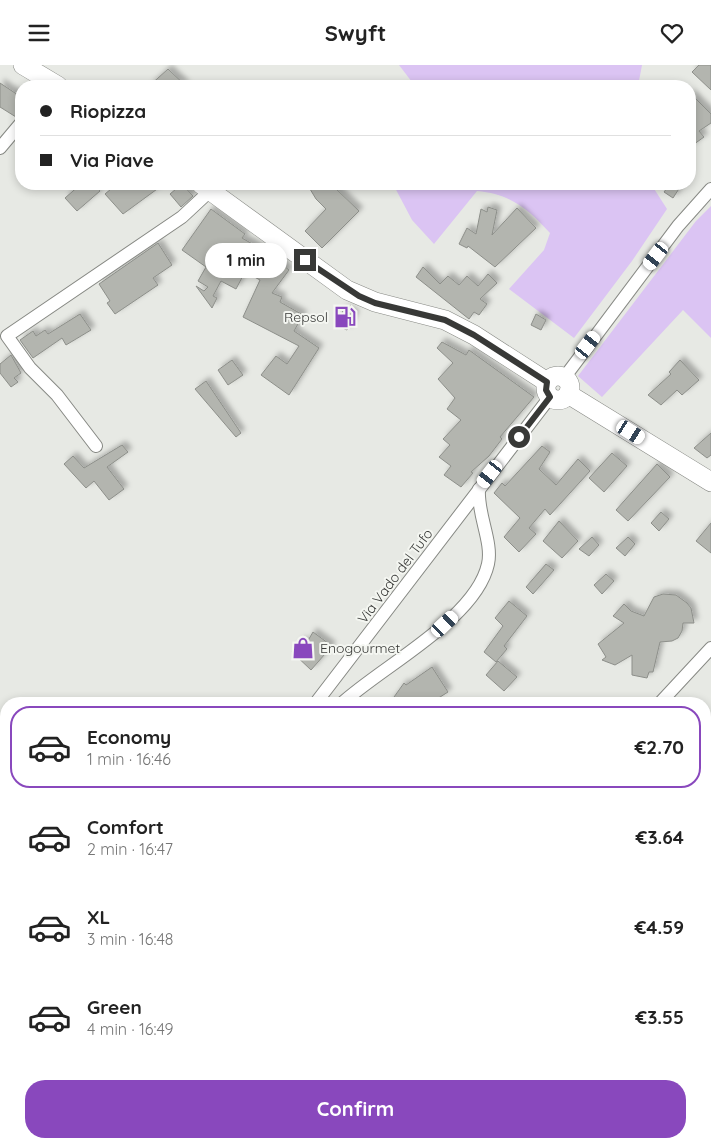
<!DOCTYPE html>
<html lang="en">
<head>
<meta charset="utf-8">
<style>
  :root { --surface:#fff; --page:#f6f6f6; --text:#222; --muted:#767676; --line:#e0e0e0; --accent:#8948bd }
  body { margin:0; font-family:Quicksand,sans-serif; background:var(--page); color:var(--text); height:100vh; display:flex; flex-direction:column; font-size:19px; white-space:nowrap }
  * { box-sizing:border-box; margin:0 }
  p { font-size:16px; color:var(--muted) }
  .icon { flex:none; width:28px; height:28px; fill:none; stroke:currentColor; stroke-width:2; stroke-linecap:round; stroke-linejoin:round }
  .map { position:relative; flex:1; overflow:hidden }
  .panel { position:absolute; left:0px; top:632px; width:711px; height:451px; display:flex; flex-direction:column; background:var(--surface); border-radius:20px 20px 0 0; box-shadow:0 2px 8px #0003 }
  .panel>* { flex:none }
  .hud { position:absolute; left:15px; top:15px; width:681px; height:110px; border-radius:20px; box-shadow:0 2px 8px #0003; display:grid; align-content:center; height:110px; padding:0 25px; background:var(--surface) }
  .end { position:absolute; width:22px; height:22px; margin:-11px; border:6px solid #383937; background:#fff; box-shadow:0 0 0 2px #fff }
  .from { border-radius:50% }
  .bubble { position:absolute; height:35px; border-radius:18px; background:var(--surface); box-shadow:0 2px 8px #0003; font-size:16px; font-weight:700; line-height:35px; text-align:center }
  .car { position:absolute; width:15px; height:30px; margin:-15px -8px; border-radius:6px; box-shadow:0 0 4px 1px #0007; background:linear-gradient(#fff 24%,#345 0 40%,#fff 0 76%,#345 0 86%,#fff 0) }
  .hud b { display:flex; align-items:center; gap:18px; height:48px; font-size:19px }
  .hud b+b { border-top:1px solid var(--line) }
  .hud i { width:12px; height:12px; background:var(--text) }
  ul { padding:9px 0 0; list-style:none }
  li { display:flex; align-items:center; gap:15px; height:82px; margin:0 10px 8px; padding:0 15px; border:2px solid transparent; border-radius:20px }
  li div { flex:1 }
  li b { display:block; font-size:19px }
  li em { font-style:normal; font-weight:700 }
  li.selected { border-color:var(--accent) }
  li>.icon { width:45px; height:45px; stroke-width:1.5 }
  .cta { display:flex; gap:10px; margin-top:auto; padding:10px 25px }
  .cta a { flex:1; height:58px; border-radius:20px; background:var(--accent); color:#fff; font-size:20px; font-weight:700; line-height:58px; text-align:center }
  header { display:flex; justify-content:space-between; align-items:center; height:65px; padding:0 25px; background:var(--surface); font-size:22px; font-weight:700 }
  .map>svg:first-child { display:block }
  .green { fill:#dbc4f3 }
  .building { fill:#b3b5af; stroke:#8d8f8a; filter:url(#shadow) }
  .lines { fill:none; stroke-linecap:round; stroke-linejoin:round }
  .minor-casing { stroke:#878984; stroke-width:14 }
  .primary-casing { stroke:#878984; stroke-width:20 }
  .minor { stroke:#fff; stroke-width:12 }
  .primary { stroke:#fff; stroke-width:19 }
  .route { stroke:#383937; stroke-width:6 }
  .labels { text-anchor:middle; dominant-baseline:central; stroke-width:4; stroke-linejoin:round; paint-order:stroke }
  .poi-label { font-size:14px; fill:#383937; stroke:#f4f6f1; text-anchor:end }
  .street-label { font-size:14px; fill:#383937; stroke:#f4f6f1 }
</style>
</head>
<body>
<header><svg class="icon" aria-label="menu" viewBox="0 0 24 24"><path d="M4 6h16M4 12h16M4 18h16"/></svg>Swyft<svg class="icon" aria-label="heart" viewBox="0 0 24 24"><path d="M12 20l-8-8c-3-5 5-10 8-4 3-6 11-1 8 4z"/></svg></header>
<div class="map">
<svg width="711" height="1083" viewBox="0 0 711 1083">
  <defs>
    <filter id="shadow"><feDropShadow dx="4" dy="-4" stdDeviation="2.5" flood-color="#0004"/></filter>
  </defs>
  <rect width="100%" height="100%" fill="#e7e9e4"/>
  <g class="green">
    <polygon points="399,0 642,0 638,21 415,21"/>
    <path d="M393 119H651L667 144 632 196 574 273 509 224 544 185 550 168C528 144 511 129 477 126L434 179 412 155Z"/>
    <polygon points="711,141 711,273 683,245 602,332 578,311 696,156"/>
  </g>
  <g class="building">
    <polygon points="699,0 711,0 711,25 692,7"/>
    <polygon points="168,4 186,21 149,21 158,13"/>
    <polygon points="0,18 21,32 21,47 16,52 0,42"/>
    <polygon points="690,28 711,49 711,58 699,66 704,72 690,82"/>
    <polygon points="81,119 94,119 100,126 77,146 65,133"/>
    <polygon points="117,119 164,119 123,149 105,129"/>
    <polygon points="182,119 193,131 181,142 170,129"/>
    <polygon points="307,119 331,119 359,146 322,183 305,166 326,144 316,134"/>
    <polygon points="670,119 682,119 673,133 664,127"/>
    <polygon points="488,142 497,145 492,170 517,143 536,163 495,202 468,181 467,183 459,179 467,163 476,169 481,144 487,147"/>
    <polygon points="211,144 245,169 242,173 268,188 289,205 272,228 282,232 280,237 303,250 294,266 319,283 289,330 261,310 276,291 287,299 299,281 243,252 260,215 245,207 236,224 221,216 213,231 217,233 212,243 196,221 204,226 208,222 198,216 206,202 182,185"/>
    <polygon points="158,178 172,200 153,213 158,220 115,249 107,238 110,236 99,219"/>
    <polygon points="423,202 440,219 448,211 459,220 467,211 478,221 488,209 497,218 480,234 487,239 479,250 474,247 469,254 416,212"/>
    <polygon points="344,244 355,249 347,265 336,260"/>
    <polygon points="80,249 91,265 66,280 62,273 33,293 20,275 33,266 36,271 45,265 48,269"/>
    <polygon points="536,249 546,255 541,265 531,260"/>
    <polygon points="442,277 466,290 469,285 534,332 500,372 502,374 489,391 471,407 473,408 461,422 444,410 451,401 439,392 450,380 443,374 461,355 447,344 455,333 438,314 453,298 437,283"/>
    <polygon points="11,290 21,308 14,313 18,317 11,322 0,308 0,299"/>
    <polygon points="232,295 243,310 228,320 218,305"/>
    <polygon points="680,295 699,315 682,330 677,325 661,340 648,330 671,309 669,307"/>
    <polygon points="206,316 241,368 236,372 195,324"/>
    <polygon points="711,368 711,390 707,393 694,383"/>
    <polygon points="122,380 128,387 107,402 124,424 109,435 94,416 86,423 64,399 73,391 84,403"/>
    <polygon points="542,381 550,387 539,404 556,420 578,394 590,406 550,450 545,444 529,463 536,469 519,487 504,472 520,453 494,428 502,418 505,421"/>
    <polygon points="612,388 627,401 604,427 589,413"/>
    <polygon points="657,399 670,412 628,456 616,445"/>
    <polygon points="661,447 669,454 659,466 651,458"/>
    <polygon points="559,456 578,476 562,493 543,476"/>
    <polygon points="711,458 711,488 696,476"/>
    <polygon points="592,472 599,480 589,491 579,484"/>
    <polygon points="628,472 635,479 625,491 616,483"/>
    <polygon points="546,499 554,505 533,529 526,522"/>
    <polygon points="606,509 614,516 602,529 594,520"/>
    <polygon points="663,529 676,530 687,538 691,543 694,558 683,558 682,566 678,573 672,576 660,577 653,607 649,607 647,613 632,610 632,590 615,600 602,595 606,592 598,579 624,558 613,551 624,539 631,546 644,551 654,532"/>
    <polygon points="509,536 527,551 504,581 507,584 496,597 484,587 503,561 495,553"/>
    <polygon points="313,567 332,581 311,605 292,587 302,575 306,579"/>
    <polygon points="498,596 517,612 504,626 486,610"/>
    <polygon points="432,602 448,627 429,639 389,639 404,618 406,620"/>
  </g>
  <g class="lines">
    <g class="minor-casing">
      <g id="minor">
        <polyline points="0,83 21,58"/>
        <polyline points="564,313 678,161 711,124"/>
        <polyline points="96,381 57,330 30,303 7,271 182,152 211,125"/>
        <polyline points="315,639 550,332"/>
        <path d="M341 639C382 601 476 554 488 499 493 477 477 449 479 424"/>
        <polyline points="659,639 711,583"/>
        <polyline points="0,757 6,758"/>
        <polyline points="0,991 6,983"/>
      </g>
    </g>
    <g class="primary-casing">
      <g id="primary">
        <polyline points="23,0 58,21"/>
        <polyline points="201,119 347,225 375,237 445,255 474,270 547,317"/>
        <circle cx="558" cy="323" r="12"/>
        <polyline points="568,329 711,417"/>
        <polyline points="705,1030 711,1030"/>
        <polyline points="693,1078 704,1083"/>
        <polyline points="676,1083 679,1078"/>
      </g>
    </g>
    <use href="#minor" class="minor"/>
    <use href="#primary" class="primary"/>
  </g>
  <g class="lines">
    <polyline class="route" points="305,195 359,231 375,238 445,255 474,270 547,317 546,325 550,332 519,372"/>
  </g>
  <defs>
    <g id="fuel-bare" transform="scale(1.725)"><path d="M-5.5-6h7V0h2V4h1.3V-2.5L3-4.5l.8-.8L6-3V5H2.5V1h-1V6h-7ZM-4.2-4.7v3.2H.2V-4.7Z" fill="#8948bd" stroke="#f4f6f1" stroke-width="2.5" paint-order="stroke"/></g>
    <g id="shop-bare" transform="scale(1.725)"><path d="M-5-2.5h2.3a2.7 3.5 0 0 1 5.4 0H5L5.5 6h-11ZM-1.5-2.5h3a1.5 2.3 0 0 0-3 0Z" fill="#8948bd" stroke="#f4f6f1" stroke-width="2.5" paint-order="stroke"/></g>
  </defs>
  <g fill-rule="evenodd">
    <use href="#fuel-bare" x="345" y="252"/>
    <use href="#shop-bare" x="303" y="583"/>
  </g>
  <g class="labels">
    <g class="poi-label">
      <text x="328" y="252">Repsol</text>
      <text x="320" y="583" text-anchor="start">Enogourmet</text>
    </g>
    <g class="street-label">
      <text transform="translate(395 511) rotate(-53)">Via Vado del Tufo</text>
    </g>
  </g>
</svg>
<i class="end from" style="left:519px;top:372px"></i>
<i class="end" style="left:305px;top:195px"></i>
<div class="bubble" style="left:205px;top:178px;width:82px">1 min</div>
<i class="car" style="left:656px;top:191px;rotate:217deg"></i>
<i class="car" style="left:588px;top:280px;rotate:37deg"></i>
<i class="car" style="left:631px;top:367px;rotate:122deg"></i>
<i class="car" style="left:490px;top:409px;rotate:218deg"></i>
<i class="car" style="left:445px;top:559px;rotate:47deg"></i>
<div class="hud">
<b><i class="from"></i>Riopizza</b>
<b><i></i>Via Piave</b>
</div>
<section class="panel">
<ul>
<li class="selected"><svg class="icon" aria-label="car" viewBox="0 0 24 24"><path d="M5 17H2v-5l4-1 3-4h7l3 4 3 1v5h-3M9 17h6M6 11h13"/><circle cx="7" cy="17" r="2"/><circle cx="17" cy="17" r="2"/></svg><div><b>Economy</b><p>1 min · 16:46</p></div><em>€2.70</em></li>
<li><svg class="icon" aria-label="car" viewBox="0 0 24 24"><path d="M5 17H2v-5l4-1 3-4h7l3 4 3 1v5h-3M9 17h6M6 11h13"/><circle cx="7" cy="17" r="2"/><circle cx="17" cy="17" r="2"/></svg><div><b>Comfort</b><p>2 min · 16:47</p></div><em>€3.64</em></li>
<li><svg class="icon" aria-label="car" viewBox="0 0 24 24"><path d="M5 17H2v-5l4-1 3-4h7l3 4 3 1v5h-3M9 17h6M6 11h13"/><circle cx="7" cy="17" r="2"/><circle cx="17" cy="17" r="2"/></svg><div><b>XL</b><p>3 min · 16:48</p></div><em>€4.59</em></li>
<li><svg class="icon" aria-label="car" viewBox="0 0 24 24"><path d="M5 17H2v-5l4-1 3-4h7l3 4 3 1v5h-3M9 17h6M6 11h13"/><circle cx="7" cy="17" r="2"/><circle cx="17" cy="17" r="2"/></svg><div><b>Green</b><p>4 min · 16:49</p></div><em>€3.55</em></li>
</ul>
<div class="cta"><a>Confirm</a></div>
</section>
</div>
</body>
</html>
